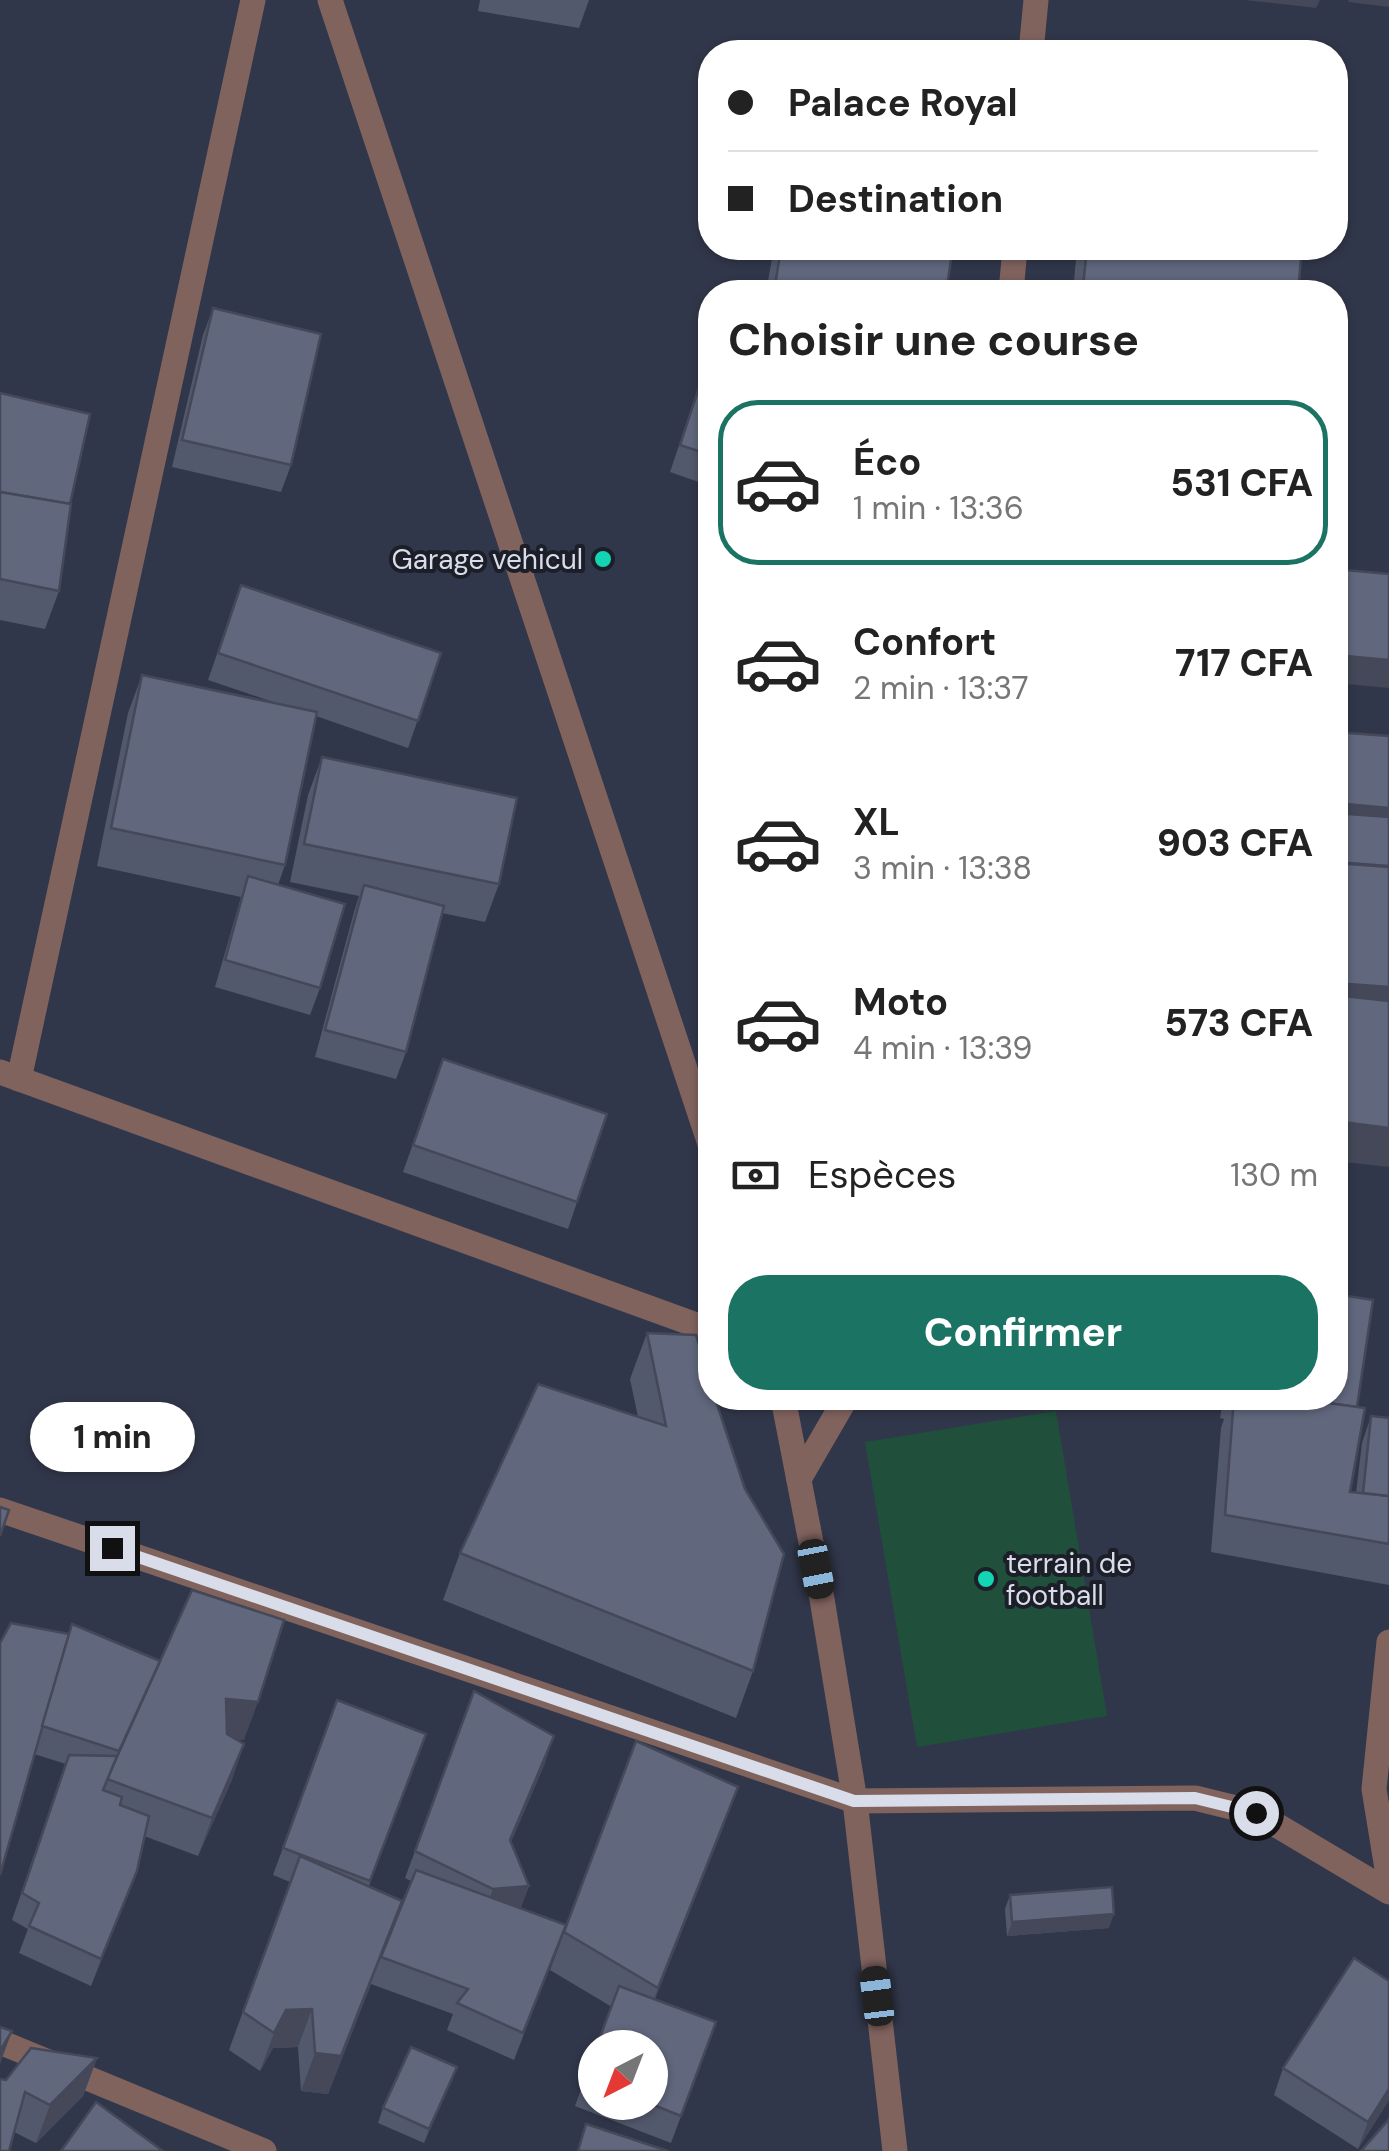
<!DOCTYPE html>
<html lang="fr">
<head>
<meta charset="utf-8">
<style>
  :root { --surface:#fff; --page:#f2f2f2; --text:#222; --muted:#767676; --line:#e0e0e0; --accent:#1b7363 }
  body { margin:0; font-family:"DM Sans",sans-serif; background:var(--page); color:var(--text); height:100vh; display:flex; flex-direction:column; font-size:38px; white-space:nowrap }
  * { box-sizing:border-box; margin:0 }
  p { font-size:32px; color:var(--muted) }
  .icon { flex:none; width:55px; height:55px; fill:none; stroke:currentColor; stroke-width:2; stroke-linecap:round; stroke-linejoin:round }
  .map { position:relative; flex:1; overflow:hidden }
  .side { position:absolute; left:698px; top:280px; width:650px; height:1130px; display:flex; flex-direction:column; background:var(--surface); border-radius:40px; box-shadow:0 2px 8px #0004 }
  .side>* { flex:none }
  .guide { position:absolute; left:698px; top:40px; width:650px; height:220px; border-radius:40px; box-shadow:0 2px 8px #0004; display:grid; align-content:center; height:220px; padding:0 30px; background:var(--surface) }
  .needle { width:65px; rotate:222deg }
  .controls { position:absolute; left:578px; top:2030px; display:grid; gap:20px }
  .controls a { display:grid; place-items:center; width:90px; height:90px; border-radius:50%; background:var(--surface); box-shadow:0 2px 8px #0004; font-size:50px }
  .end { position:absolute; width:45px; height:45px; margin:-22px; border:12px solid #d9ddea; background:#111; box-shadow:0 0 0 5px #111 }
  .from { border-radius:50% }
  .bubble { position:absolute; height:70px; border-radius:35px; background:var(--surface); box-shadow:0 2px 8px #0004; font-size:32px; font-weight:800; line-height:70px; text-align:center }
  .car { position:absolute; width:30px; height:60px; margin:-30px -15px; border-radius:12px; box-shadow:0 0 8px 2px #0007; background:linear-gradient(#222 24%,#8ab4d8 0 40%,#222 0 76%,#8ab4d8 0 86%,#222 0) }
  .guide b { display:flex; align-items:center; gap:35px; height:95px; font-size:38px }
  .guide b+b { border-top:2px solid var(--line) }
  .guide i { width:25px; height:25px; background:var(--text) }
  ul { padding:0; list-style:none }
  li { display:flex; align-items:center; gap:30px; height:165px; margin:0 20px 15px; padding:0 10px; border:5px solid transparent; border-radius:40px }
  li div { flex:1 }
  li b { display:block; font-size:38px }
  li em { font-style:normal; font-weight:800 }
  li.current { border-color:var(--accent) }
  li>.icon { width:90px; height:90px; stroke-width:1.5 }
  h2 { padding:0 30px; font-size:45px; line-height:120px }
  .pay { display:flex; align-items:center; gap:25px; height:110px; padding:0 30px; font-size:38px }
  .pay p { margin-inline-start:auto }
  .action { display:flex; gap:20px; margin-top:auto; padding:20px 30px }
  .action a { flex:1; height:115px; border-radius:40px; background:var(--accent); color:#fff; font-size:40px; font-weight:800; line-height:115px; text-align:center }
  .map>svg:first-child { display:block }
  .green { fill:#20503c }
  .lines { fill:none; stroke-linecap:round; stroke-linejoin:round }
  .minor { stroke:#81635e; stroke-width:25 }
  .wall { fill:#53596c }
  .shaded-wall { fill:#444858 }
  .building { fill:#61677d; stroke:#444858; stroke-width:2.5 }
  .route { stroke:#d9ddea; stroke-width:12 }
  .poi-dot { fill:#13d5b3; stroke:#1c1f28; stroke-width:4 }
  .labels { text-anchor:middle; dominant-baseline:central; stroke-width:8; stroke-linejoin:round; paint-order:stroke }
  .poi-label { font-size:28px; fill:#d9ddea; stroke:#1c1f28; text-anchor:end }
</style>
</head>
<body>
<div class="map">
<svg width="1389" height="2151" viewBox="0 0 1389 2151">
  <rect width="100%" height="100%" fill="#31374a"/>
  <polygon class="green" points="1056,1411 1107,1716 917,1747 865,1442"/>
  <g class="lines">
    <g class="minor">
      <polyline points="330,0 710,1144"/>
      <polyline points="1031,52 1036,0"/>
      <polyline points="1011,292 1015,248"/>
      <polyline points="0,1072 710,1330"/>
      <polyline points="19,1079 253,0"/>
      <polyline points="783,1398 822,1599 855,1801 895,2151"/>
      <polyline points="799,1479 846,1398"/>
      <polyline points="0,1510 855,1801 1195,1798 1256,1813 1389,1892"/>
      <polyline points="1389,1642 1374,1789 1389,1881"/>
      <polyline points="0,2042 264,2151"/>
    </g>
  </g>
  <g class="wall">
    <polygon points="480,0 589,0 579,28 478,11"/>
    <polygon points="774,248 953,248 946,292 766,292"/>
    <polygon points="1077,248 1302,248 1298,292 1073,292"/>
    <polygon points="213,308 291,465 281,492 172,467 203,335"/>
    <polygon points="702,378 710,380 710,486 670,472"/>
    <polygon points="0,393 70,504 59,591 45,629 0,620"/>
    <polygon points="241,585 441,653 408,748 316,716 285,865 278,885 320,988 310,1015 215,987 241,897 97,866 128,713 142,675 279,704 208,680"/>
    <polygon points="322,757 499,884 485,922 442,913 406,1052 396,1079 315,1057 354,912 359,896 290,882 308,795"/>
    <polygon points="443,1059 577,1202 568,1229 403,1172"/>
    <polygon points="647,1333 745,1489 753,1671 736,1718 443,1600 460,1553 638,1417 630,1379"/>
    <polygon points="1223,1398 1335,1398 1357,1407 1350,1492 1356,1493 1362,1443 1371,1416 1389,1418 1389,1585 1211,1552 1221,1428 1224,1419 1220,1418"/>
    <polygon points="0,1643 244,1740 236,1739 244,1744 231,1782 198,1856 144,1836 137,1871 91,1986 19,1953 28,1929 12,1920 66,1764 34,1754"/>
    <polygon points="474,1691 545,1763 511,1842 529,1886 520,1909 566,1925 514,2060 447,2030 453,2014 371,1984 328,2094 301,2091 298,2047 273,2048 260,2071 229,2050 290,1882 273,1875 337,1700 426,1734 369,1886 402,1901 411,1881 405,1878"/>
    <polygon points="636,1741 724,1825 655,1999 716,2022 671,2143 575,2106 595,2051 595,2102 650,2102 612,2007 550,1970"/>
    <polygon points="1010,1895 1109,1928 1007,1936 1005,1909"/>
    <polygon points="97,2058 83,2096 36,2143 14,2132 6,2080"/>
    <polygon points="457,2067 424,2143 378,2123 383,2108"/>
    <polygon points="1283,2068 1389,2100 1358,2149 1274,2095"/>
  </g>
  <g class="shaded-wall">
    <polygon points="1245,0 1320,0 1316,8"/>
    <polygon points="1349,0 1389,0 1389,7 1348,2"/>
    <polygon points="1083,287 1139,292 1081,292"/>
    <polygon points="1335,655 1389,660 1389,688 1335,683"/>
    <polygon points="1335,803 1389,808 1389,836 1335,831"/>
    <polygon points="1335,983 1389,987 1389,1026 1335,1022"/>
    <polygon points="1335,1121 1389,1128 1389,1167 1335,1161"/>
    <polygon points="226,1699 258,1702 244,1740 212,1737"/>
    <polygon points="554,1736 545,1763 500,1867 510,1840"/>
    <polygon points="244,1744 231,1782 198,1856 212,1818"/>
    <polygon points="738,1787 724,1825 644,2026 658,1988"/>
    <polygon points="137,1871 127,1898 91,1986 101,1959"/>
    <polygon points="529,1886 519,1913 483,1916 493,1889"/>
    <polygon points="402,1901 328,2094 301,2091 315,2053"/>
    <polygon points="1114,1914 1109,1928 1007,1936 1012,1922"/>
    <polygon points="312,2009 298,2047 273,2048 260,2071 274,2033 286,2010"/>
    <polygon points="12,2031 0,2064 0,2051"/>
    <polygon points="97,2058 83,2096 36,2143 50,2105"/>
    <polygon points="457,2067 452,2081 424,2143 429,2129"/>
    <polygon points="1389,2089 1389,2100 1358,2149 1368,2122"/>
  </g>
  <g class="building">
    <polygon points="781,248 953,248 946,292 774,292"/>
    <polygon points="1087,248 1302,248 1298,292 1139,292 1083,287"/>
    <polygon points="213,308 321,334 291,465 182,440"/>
    <polygon points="702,378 710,380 710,455 680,445"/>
    <polygon points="0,393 90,414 70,504 0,492"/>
    <polygon points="0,492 71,504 59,591 0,579"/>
    <polygon points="1335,569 1389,574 1389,660 1335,655"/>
    <polygon points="241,585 441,653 418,721 218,653"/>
    <polygon points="142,675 317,712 285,865 111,828"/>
    <polygon points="1335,732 1389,736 1389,808 1335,803"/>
    <polygon points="322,757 517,798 499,884 304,844"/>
    <polygon points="1335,813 1389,817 1389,866 1335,862"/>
    <polygon points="1335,863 1389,867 1389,987 1335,983"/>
    <polygon points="248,876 345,904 320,988 225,960"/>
    <polygon points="364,885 444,906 406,1052 325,1030"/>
    <polygon points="1335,995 1389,1001 1389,1128 1335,1121"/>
    <polygon points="443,1059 607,1114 577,1202 413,1145"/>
    <polygon points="1335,1294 1373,1300 1357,1407 1291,1398 1335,1398"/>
    <polygon points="647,1333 696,1335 710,1381 710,1398 715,1398 745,1489 784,1554 753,1671 460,1553 538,1384 666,1426"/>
    <polygon points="1234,1398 1291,1398 1365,1408 1350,1492 1389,1496 1389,1544 1225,1515"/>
    <polygon points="1371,1416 1389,1418 1389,1496 1363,1493"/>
    <polygon points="0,1507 9,1510 0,1536"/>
    <polygon points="192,1590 284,1620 258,1702 226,1699 227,1734 244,1744 212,1818 107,1779"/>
    <polygon points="11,1623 69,1634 0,1875 0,1643"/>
    <polygon points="72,1624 160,1661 119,1751 42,1726"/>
    <polygon points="474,1691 554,1736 510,1840 529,1886 493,1889 415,1851"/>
    <polygon points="337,1700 426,1734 370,1881 283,1848"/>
    <polygon points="636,1741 738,1787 658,1988 564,1932"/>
    <polygon points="69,1755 117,1756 103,1790 122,1797 120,1805 149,1816 137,1871 101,1959 29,1926 39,1903 22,1893"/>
    <polygon points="300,1856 402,1901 341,2056 315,2053 312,2009 286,2010 274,2033 243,2012"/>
    <polygon points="416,1870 566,1925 523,2033 457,2003 468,1989 381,1957"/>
    <polygon points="1112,1887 1114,1914 1012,1922 1010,1895"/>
    <polygon points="1354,1958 1389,1981 1389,2089 1368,2122 1283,2068"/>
    <polygon points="619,1986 716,2022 681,2116 646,2102 650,2102 650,2048 596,2048"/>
    <polygon points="0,2027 12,2031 0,2051"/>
    <polygon points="411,2047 457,2067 429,2129 383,2108"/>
    <polygon points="31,2048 97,2058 50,2105 25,2092 9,2151 0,2151 0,2079 6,2080"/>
    <polygon points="595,2051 595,2083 585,2079"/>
    <polygon points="96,2102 163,2151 61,2151"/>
    <polygon points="1389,2119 1389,2151 1361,2151"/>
    <polygon points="586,2124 668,2151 578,2151"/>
  </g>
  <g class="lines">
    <polyline class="route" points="112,1548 854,1801 1195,1798 1256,1813"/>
  </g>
  <g class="poi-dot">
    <circle cx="603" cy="559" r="10"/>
    <circle cx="986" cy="1579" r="10"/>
  </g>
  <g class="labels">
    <g class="poi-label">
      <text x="583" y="559">Garage vehicul</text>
      <text x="1006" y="1563" text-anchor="start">terrain de<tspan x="1006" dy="32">football</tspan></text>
    </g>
  </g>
</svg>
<div class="controls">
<a><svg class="needle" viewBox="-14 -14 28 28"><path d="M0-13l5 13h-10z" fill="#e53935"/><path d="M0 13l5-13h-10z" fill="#767676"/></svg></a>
</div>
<i class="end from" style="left:1256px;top:1813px"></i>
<i class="end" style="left:112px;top:1548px"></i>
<div class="bubble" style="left:30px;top:1402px;width:165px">1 min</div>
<i class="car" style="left:816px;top:1569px;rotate:169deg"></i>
<i class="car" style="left:877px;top:1996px;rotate:353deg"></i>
<div class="guide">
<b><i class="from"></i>Palace Royal</b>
<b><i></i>Destination</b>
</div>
<section class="side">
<h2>Choisir une course</h2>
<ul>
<li class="current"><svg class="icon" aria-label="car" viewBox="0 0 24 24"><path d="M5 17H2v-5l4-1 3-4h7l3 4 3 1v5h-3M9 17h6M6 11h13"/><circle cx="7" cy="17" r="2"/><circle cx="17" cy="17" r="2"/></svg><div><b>Éco</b><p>1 min · 13:36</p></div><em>531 CFA</em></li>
<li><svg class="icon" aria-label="car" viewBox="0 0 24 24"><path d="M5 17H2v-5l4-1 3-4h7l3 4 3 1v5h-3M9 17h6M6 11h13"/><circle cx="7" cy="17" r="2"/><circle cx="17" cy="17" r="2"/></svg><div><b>Confort</b><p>2 min · 13:37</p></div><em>717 CFA</em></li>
<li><svg class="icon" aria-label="car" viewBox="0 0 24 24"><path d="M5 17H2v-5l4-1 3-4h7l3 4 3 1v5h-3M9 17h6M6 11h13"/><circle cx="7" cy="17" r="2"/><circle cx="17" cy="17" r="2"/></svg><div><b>XL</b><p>3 min · 13:38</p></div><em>903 CFA</em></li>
<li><svg class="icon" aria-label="car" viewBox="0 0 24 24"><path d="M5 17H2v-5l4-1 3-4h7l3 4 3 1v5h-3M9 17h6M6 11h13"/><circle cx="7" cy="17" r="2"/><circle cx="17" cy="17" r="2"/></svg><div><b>Moto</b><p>4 min · 13:39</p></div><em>573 CFA</em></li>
</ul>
<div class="pay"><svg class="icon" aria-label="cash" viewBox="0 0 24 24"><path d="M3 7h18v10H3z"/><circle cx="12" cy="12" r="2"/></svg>Espèces<p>130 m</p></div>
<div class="action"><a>Confirmer</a></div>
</section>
</div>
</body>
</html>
